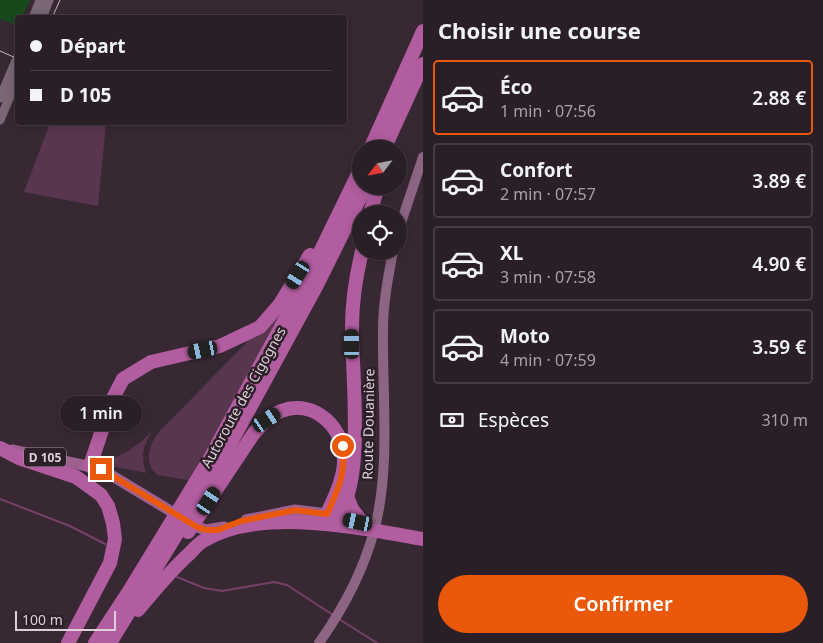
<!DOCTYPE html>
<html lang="fr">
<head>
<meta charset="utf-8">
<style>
  :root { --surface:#2a1e27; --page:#362b33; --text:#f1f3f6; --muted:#a5a2a7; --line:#463c44; --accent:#ea580c }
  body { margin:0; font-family:"Noto Sans",sans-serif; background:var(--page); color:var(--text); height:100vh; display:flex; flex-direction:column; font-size:19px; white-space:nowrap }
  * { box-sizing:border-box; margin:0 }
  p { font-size:16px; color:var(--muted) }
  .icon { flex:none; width:28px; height:28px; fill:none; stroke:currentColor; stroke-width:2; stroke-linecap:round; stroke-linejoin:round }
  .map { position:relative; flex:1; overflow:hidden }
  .drawer { display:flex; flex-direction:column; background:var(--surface); width:400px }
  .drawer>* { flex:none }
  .top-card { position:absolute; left:15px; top:15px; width:332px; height:110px; border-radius:5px; box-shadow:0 2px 12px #0003,0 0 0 1px var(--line); display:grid; align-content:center; height:110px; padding:0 15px; background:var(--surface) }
  .needle { width:32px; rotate:238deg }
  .controls { position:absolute; left:352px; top:140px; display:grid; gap:10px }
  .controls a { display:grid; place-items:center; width:55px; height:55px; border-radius:50%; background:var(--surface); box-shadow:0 2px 12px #0003,0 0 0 1px var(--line); font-size:25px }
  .scale { position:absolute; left:15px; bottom:12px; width:101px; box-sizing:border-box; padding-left:5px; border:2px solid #dcd1d9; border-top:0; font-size:14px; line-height:18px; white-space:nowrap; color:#dcd1d9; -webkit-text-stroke:4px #2e1e2a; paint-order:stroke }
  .end { position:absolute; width:22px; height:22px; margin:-11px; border:6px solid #ea580c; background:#fff; box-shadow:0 0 0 2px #fff }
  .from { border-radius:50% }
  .bubble { position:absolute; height:35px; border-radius:18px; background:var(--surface); box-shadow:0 2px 12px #0003,0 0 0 1px var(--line); font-size:16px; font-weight:600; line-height:35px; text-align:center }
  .car { position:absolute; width:15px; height:30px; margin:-15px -8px; border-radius:6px; box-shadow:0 0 4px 1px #0007; background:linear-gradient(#222 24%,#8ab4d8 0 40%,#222 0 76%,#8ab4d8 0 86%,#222 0) }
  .top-card b { display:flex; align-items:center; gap:18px; height:48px; font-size:19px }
  .top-card b+b { border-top:1px solid var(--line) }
  .top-card i { width:12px; height:12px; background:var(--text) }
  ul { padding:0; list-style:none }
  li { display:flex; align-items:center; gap:15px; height:75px; margin:0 10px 8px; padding:0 5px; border:2px solid var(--line); border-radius:5px }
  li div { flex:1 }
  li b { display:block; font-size:19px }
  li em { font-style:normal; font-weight:600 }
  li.on { border-color:var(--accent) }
  li>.icon { width:45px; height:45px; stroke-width:1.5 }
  h2 { padding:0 15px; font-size:22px; line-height:60px }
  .pay { display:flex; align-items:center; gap:12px; height:55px; padding:0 15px; font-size:19px }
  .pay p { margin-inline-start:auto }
  .primary-button { display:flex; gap:10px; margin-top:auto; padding:10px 15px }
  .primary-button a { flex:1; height:58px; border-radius:30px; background:var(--accent); color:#fff; font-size:20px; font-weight:600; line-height:58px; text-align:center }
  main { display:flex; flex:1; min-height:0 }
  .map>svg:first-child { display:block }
  .green { fill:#593650 }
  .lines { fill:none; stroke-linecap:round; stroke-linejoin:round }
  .stream { stroke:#754169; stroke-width:2 }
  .building { fill:#18491c }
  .tertiary { stroke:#7b6876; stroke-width:9 }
  .secondary { stroke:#8c6582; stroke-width:10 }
  .primary { stroke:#9c618f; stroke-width:11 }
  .motorway { stroke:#b25d9f; stroke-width:14 }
  .tram { stroke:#c6bac2; stroke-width:1 }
  .route { stroke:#ea580c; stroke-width:6 }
  .labels { text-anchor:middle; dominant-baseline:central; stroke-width:5; stroke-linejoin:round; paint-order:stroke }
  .shield { fill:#2e1e2a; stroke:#a89ba4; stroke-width:1 }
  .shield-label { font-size:12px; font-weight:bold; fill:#dcd1d9 }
  .street-label { font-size:14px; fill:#dcd1d9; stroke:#2e1e2a }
</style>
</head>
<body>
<main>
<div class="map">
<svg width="423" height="643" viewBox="0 0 423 643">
  <rect width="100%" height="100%" fill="#382834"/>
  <g class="green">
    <polygon points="103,122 106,123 98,206 24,192 50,123"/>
    <path d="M301 278 189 480 157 475C143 461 149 446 159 432L246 343Z"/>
    <path d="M152 432C142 446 141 457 146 473L92 462C120 459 132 450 152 432Z"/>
  </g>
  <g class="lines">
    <g class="stream">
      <polyline points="0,499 70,526 105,544"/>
      <polyline points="177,577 204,588 222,591 274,582 287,585 333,615"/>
      <polyline points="339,619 377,643"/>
    </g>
  </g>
  <polygon class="building" points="0,0 30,0 22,18 18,18 18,26 0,19"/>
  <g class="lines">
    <g class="tertiary">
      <polyline points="33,18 40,0"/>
      <polyline points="42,18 49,0"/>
      <polyline points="0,98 18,56"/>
      <polyline points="0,120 18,77"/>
    </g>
    <g class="secondary">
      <polyline points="399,229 423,157"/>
      <path d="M319 643C343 609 363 572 374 531 391 469 382 394 383 330 383 303 388 278 393 251"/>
    </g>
    <g class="primary">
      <polyline points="12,450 101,469 197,527 206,530 224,527"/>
      <polyline points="246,520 295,510 327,514 367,524"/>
    </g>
    <g class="motorway">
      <polyline points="370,149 423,31"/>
      <polyline points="384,149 423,64"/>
      <polyline points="370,214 378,186"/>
      <polyline points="0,448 19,458 76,477 101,495 108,506 113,523 115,539 110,563 68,643"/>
      <polyline points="90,466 112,400 123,379 151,362 220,346 260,327 280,304 310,255"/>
      <polyline points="347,496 352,509 363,523"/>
      <path d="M334 516C367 496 351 364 352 327 352 301 356 276 362 251"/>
      <path d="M188 532 254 433C262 424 271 415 281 411 316 398 346 430 344 463 343 481 334 498 327 514"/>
      <path d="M138 610C154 591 170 571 189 554 193 550 198 544 203 541 261 506 359 528 423 539"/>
      <polyline points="95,643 131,588 206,465 306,281 361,168"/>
      <polyline points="110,643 216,470 317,285 366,186"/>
    </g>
    <g class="tram">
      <polyline points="52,18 60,0"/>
      <polyline points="0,51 18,59"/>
    </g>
  </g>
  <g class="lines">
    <path class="route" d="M101 469 197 527 206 530H218L241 521 295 510 327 514C338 489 346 474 343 446"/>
  </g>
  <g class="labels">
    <rect class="shield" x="24" y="447.5" width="42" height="19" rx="4"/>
    <g class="shield-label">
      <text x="45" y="457">D 105</text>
    </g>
    <g class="street-label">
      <text transform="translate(243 397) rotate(-61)">Autoroute des Cigognes</text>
      <text transform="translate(368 424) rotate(-89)">Route Douanière</text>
    </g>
  </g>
</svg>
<div class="controls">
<a><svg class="needle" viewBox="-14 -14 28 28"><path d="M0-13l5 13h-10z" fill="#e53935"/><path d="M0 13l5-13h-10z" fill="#a5a2a7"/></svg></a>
<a><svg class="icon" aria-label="locate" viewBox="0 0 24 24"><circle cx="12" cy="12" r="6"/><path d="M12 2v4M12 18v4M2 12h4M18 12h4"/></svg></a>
</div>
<div class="scale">100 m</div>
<i class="end from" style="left:343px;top:446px"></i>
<i class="end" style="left:101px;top:469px"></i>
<div class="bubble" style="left:60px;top:396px;width:82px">1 min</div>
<i class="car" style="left:298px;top:275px;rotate:212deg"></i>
<i class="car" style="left:352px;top:344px;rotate:359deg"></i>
<i class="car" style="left:203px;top:350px;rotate:258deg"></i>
<i class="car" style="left:267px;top:420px;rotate:56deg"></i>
<i class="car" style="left:209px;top:501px;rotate:33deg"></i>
<i class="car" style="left:358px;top:522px;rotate:282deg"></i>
<div class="top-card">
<b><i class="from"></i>Départ</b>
<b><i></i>D 105</b>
</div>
</div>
<section class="drawer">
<h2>Choisir une course</h2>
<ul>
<li class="on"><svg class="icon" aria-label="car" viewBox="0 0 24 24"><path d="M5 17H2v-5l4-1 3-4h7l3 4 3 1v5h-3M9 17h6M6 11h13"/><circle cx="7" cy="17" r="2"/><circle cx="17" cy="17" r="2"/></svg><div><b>Éco</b><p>1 min · 07:56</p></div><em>2.88 €</em></li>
<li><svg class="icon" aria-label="car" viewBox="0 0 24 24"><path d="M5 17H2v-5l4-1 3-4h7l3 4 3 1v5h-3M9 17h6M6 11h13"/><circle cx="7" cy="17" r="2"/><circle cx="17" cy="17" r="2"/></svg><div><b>Confort</b><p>2 min · 07:57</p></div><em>3.89 €</em></li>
<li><svg class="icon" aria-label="car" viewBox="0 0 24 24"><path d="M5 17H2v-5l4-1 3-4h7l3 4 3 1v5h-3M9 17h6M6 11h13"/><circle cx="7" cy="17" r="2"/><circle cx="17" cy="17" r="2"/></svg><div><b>XL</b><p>3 min · 07:58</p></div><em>4.90 €</em></li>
<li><svg class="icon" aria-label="car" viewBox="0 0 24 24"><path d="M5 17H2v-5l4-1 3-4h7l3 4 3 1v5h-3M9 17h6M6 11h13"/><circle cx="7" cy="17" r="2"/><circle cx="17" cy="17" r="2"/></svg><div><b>Moto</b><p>4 min · 07:59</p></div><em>3.59 €</em></li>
</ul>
<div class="pay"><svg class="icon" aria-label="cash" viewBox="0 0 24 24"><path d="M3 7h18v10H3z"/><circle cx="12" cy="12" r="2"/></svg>Espèces<p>310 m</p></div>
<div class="primary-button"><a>Confirmer</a></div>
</section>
</main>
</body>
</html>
